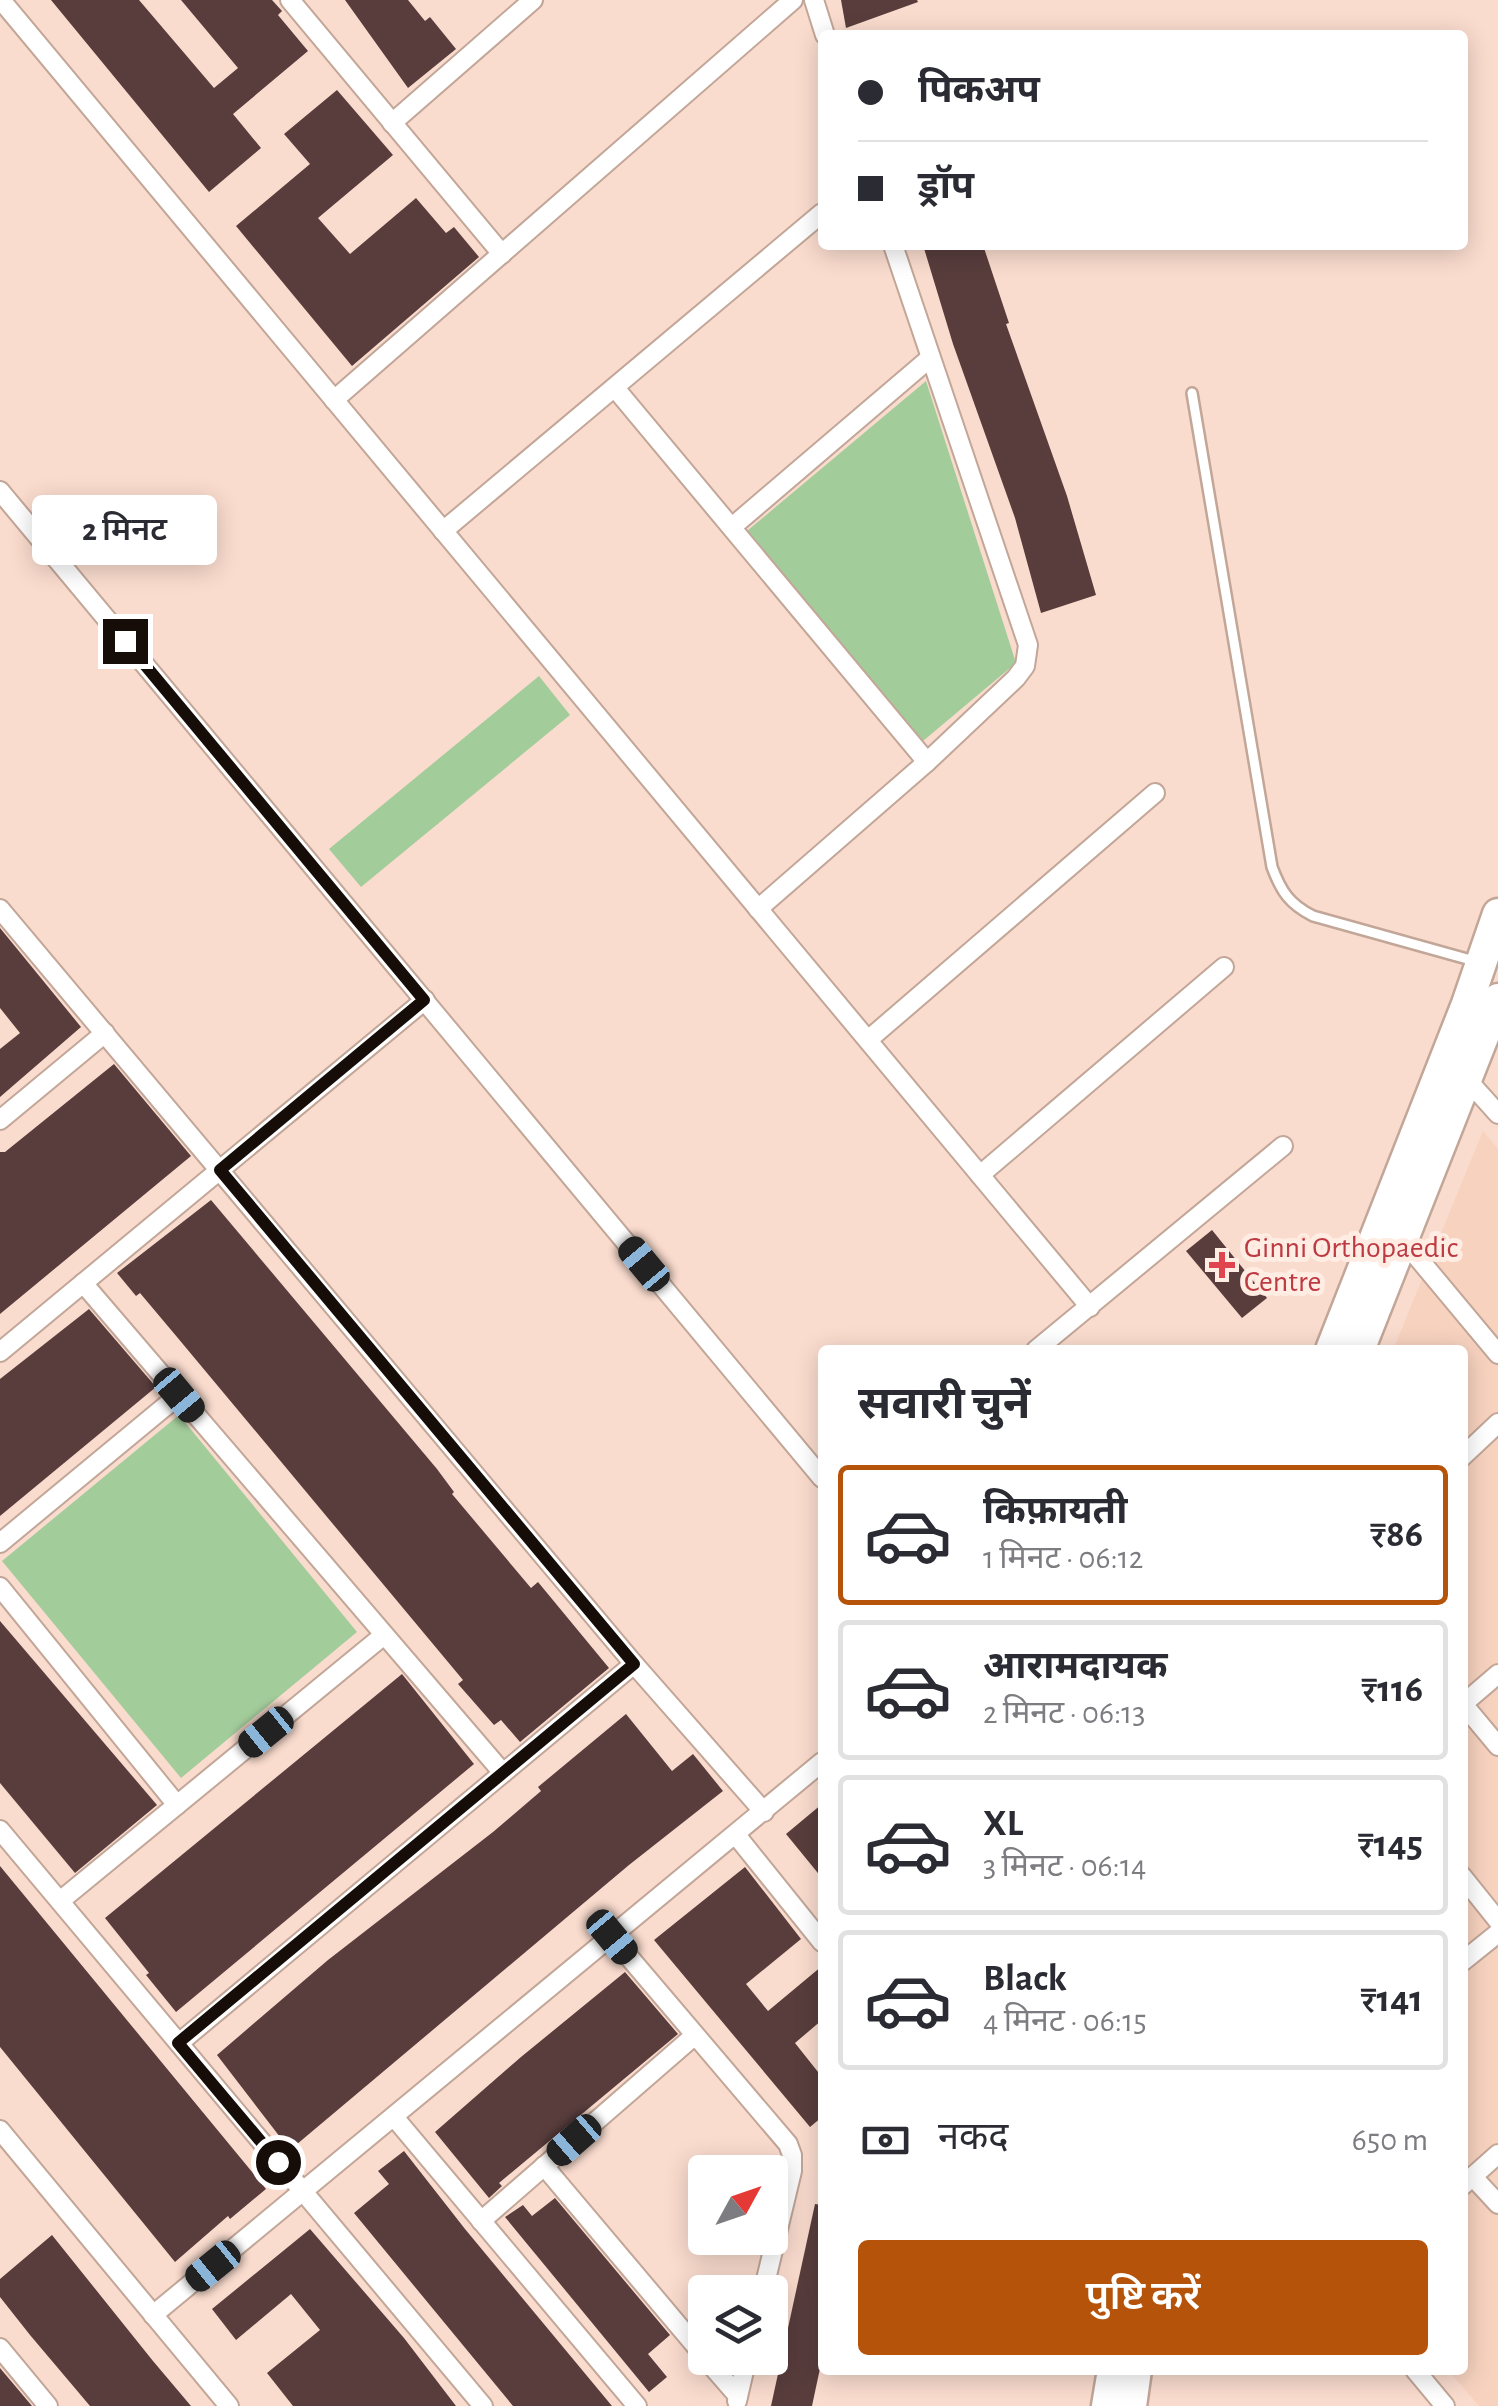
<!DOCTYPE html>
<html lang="hi">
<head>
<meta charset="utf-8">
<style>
  :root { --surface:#fff; --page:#f7f7f7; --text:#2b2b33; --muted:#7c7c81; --line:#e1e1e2; --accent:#b45309 }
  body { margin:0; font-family:"Alegreya Sans","Noto Sans Devanagari",sans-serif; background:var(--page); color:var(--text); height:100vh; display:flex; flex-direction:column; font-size:38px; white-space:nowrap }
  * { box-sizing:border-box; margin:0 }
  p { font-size:32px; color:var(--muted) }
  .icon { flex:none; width:55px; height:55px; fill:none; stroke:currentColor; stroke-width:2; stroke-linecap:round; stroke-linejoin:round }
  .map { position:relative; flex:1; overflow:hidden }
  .side { position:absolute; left:818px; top:1345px; width:650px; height:1030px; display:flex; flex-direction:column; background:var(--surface); border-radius:10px; box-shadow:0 5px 25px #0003 }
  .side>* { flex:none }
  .banner { position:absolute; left:818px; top:30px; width:650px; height:220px; border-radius:10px; box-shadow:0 5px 25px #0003; display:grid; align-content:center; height:220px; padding:0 40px; background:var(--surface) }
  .needle { width:65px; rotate:50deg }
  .controls { position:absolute; left:688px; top:2155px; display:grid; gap:20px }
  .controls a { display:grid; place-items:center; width:100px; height:100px; border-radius:10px; background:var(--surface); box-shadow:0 5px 25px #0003; font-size:50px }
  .end { position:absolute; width:45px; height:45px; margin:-22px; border:12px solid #160c08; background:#fff; box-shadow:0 0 0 5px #fff }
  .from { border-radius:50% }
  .bubble { position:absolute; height:70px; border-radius:10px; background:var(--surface); box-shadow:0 5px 25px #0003; font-size:32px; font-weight:600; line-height:70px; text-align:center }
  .car { position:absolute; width:30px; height:60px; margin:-30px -15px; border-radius:12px; box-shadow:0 0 8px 2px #0007; background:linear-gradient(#222 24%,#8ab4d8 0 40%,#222 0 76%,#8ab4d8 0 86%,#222 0) }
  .banner b { display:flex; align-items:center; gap:35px; height:95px; font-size:38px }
  .banner b+b { border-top:2px solid var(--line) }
  .banner i { width:25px; height:25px; background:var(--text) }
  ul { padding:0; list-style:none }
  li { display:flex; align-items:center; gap:30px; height:140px; margin:0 20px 15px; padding:0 20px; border:5px solid var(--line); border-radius:10px }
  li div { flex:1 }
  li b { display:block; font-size:38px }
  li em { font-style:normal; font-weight:600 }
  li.selected { border-color:var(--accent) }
  li>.icon { width:90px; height:90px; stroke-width:1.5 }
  h2 { padding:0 40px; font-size:45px; line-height:120px }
  .pay { display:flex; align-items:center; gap:25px; height:110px; padding:0 40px; font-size:38px }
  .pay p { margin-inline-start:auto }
  .primary-button { display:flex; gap:20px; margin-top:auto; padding:20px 40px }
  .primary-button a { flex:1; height:115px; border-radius:10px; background:var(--accent); color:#fff; font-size:40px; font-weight:600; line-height:115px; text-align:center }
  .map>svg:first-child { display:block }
  .built { fill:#f7d2bf }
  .green { fill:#a3cc9b }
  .building { fill:#593d3d }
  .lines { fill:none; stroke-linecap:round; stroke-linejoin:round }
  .lane-casing { stroke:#c2a698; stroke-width:14 }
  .street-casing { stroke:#c2a698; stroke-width:22 }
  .primary-casing { stroke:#c2a698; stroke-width:35 }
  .lane { stroke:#fff; stroke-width:9 }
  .street { stroke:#fff; stroke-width:18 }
  .primary { stroke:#fff; stroke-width:30 }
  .route { stroke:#160c08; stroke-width:12 }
  .health-dot { fill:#e0444e; stroke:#ffece3; stroke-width:4 }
  .labels { text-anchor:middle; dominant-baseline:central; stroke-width:10; stroke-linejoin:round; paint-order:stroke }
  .health-label { font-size:30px; fill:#be3a42; stroke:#ffece3; text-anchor:start }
</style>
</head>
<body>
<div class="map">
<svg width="1498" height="2406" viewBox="0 0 1498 2406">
  <rect width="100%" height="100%" fill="#fadcce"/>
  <polygon class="built" points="1483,1131 1498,1149 1498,2406 1479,2406 1448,2370 1462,2370 1462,1350 1393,1350"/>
  <g class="green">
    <polygon points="926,381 1016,663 923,741 747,531"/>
    <polygon points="539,676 570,715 361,887 329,849"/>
    <polygon points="179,1415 357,1632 181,1778 2,1561"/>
  </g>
  <g class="building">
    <polygon points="51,0 139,0 214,88 238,68 181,0 272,0 282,11 278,15 308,51 233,114 261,148 209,192"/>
    <polygon points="345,0 408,0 425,21 430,17 456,49 408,88"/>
    <polygon points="841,0 917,0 918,2 846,28"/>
    <polygon points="337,90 393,155 318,218 350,254 416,198 446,233 454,227 479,257 352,366 236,226 310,164 284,134"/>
    <polygon points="923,245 983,245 1009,323 1006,324 1067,496 1096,595 1041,613 1015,518 953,344"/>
    <polygon points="0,928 81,1027 0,1097 0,1049 20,1033 0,1008"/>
    <polygon points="114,1064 191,1156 0,1314 0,1152 5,1152"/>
    <polygon points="211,1200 437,1469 454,1492 452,1494 531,1588 538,1582 609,1668 520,1742 501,1720 494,1725 458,1684 463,1680 177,1337 140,1293 136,1296 117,1273"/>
    <polygon points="1212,1230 1267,1298 1242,1318 1186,1251"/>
    <polygon points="89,1309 156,1387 0,1516 0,1379"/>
    <polygon points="0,1621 157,1805 75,1873 0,1783"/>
    <polygon points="402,1674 474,1764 176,2012 146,1975 149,1973 105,1918"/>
    <polygon points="626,1714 672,1771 693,1754 723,1791 629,1865 290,2150 217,2055 328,1960 493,1832 541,1791 538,1787"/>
    <polygon points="822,1804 822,1878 786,1834"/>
    <polygon points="0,1866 266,2189 230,2219 228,2216 175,2262 0,2047"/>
    <polygon points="745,1867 801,1939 746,1984 768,2011 822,1966 822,2020 795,2043 822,2077 822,2117 810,2127 654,1940"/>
    <polygon points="625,1972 678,2034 499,2183 502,2186 489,2198 435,2132 521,2057"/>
    <polygon points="404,2151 465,2229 612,2406 513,2406 354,2213 389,2184 378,2171"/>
    <polygon points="555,2198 670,2335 648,2354 667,2377 649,2392 505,2217 523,2205 532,2216"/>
    <polygon points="815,2204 822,2205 822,2359 812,2406 771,2406"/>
    <polygon points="310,2229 404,2338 456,2406 293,2406 267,2373 320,2330 291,2294 236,2340 212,2309"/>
    <polygon points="52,2235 153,2361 191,2406 90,2406 30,2335 0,2297 0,2279"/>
    <polygon points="0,2368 32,2406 0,2406"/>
  </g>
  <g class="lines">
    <g class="lane-casing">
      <path id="lane" d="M1192 393 1272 867C1281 891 1289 904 1313 916L1478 962"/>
    </g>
    <g class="street-casing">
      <g id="street">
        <polyline points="1,0 1090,1307"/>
        <polyline points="290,0 502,254"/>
        <polyline points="814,0 825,35"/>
        <polyline points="392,123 533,0"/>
        <polyline points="615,388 927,762"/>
        <polyline points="334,400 793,0"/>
        <polyline points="0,491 822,1478"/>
        <polyline points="732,527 930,358"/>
        <polyline points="443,531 822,213"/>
        <polyline points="0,909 634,1664 764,1812"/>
        <polyline points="758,909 927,762 1016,678 1025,666 1028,645 893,245"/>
        <polyline points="868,1040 1155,793"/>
        <polyline points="1463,1075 1498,1114"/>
        <polyline points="0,1120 105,1033"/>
        <polyline points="980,1175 1224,967"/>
        <polyline points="1403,1240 1498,1354"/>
        <polyline points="83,1283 503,1773"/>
        <polyline points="1036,1350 1283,1146"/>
        <polyline points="0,1352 425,1000"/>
        <polyline points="1462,1457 1498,1423"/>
        <polyline points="0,1543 179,1395"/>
        <polyline points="0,1587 177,1805"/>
        <polyline points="1498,1674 1463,1704 1498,1746"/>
        <polyline points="0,1830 483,2406"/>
        <polyline points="736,1835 822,1942"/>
        <polyline points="1462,1876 1498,1921"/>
        <polyline points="60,1901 384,1635"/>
        <polyline points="612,1937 788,2144 792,2155 792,2171 763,2292"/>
        <polyline points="1462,1962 1498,1933"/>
        <polyline points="179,2043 634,1664"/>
        <polyline points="394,2117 637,2406"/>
        <polyline points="0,2130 229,2406"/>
        <polyline points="544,2166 705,2357"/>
        <polyline points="1473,2177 1498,2204"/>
        <polyline points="1462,2186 1498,2154"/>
        <polyline points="481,2221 694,2036"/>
        <polyline points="153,2315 822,1762"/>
        <polyline points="0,2348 48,2406"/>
        <polyline points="705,2358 738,2396"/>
        <polyline points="1415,2370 1445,2406"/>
        <polyline points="737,2401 747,2358"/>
      </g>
    </g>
    <g class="primary-casing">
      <g id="primary">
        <polyline points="1331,1350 1467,1004 1498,914"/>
        <polyline points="1359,1350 1498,999"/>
        <polyline points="1107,2406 1113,2370"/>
        <polyline points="1131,2406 1136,2370"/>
      </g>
    </g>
    <use href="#lane" class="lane"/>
    <use href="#street" class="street"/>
    <use href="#primary" class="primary"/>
  </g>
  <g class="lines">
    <polyline class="route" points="125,641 424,1000 220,1170 634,1664 178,2043 278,2162"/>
  </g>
  <path class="health-dot" d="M1217 1250h10v10h10v10h-10v10h-10v-10h-10v-10h10z"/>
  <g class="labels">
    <g class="health-label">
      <text x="1244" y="1248">Ginni Orthopaedic<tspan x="1244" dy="34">Centre</tspan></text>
    </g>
  </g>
</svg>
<div class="controls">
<a><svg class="needle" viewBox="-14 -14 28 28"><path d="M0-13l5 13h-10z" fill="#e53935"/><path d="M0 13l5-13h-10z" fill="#7c7c81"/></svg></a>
<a><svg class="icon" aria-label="layers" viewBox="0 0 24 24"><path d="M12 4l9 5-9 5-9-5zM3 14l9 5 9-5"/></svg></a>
</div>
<i class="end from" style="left:278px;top:2162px"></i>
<i class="end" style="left:125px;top:641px"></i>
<div class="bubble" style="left:32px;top:495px;width:185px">2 मिनट</div>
<i class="car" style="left:644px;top:1264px;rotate:320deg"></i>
<i class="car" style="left:179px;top:1395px;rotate:140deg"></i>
<i class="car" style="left:266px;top:1732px;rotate:231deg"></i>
<i class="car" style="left:612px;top:1937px;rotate:140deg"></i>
<i class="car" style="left:574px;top:2140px;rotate:229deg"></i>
<i class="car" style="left:213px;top:2266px;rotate:231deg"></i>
<div class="banner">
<b><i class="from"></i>पिकअप</b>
<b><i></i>ड्रॉप</b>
</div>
<section class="side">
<h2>सवारी चुनें</h2>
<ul>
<li class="selected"><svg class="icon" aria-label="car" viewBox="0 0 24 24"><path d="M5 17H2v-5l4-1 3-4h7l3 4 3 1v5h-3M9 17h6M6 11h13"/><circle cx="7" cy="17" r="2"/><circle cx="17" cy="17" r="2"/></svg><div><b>किफ़ायती</b><p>1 मिनट · 06:12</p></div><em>₹86</em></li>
<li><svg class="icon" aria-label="car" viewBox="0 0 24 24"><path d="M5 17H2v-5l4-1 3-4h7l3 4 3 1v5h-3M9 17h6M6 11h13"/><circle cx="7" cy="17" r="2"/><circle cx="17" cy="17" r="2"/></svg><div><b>आरामदायक</b><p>2 मिनट · 06:13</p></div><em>₹116</em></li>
<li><svg class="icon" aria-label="car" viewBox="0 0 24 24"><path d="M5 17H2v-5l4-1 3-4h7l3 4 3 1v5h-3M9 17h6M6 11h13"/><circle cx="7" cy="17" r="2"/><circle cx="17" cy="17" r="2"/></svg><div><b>XL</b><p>3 मिनट · 06:14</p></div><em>₹145</em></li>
<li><svg class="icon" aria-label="car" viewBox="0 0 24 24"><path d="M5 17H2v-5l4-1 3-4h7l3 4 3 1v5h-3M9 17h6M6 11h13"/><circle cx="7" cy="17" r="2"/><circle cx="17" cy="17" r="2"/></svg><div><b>Black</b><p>4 मिनट · 06:15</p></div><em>₹141</em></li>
</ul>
<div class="pay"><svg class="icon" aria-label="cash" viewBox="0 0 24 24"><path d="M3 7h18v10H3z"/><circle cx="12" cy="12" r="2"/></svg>नकद<p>650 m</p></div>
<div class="primary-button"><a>पुष्टि करें</a></div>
</section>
</div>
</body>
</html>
